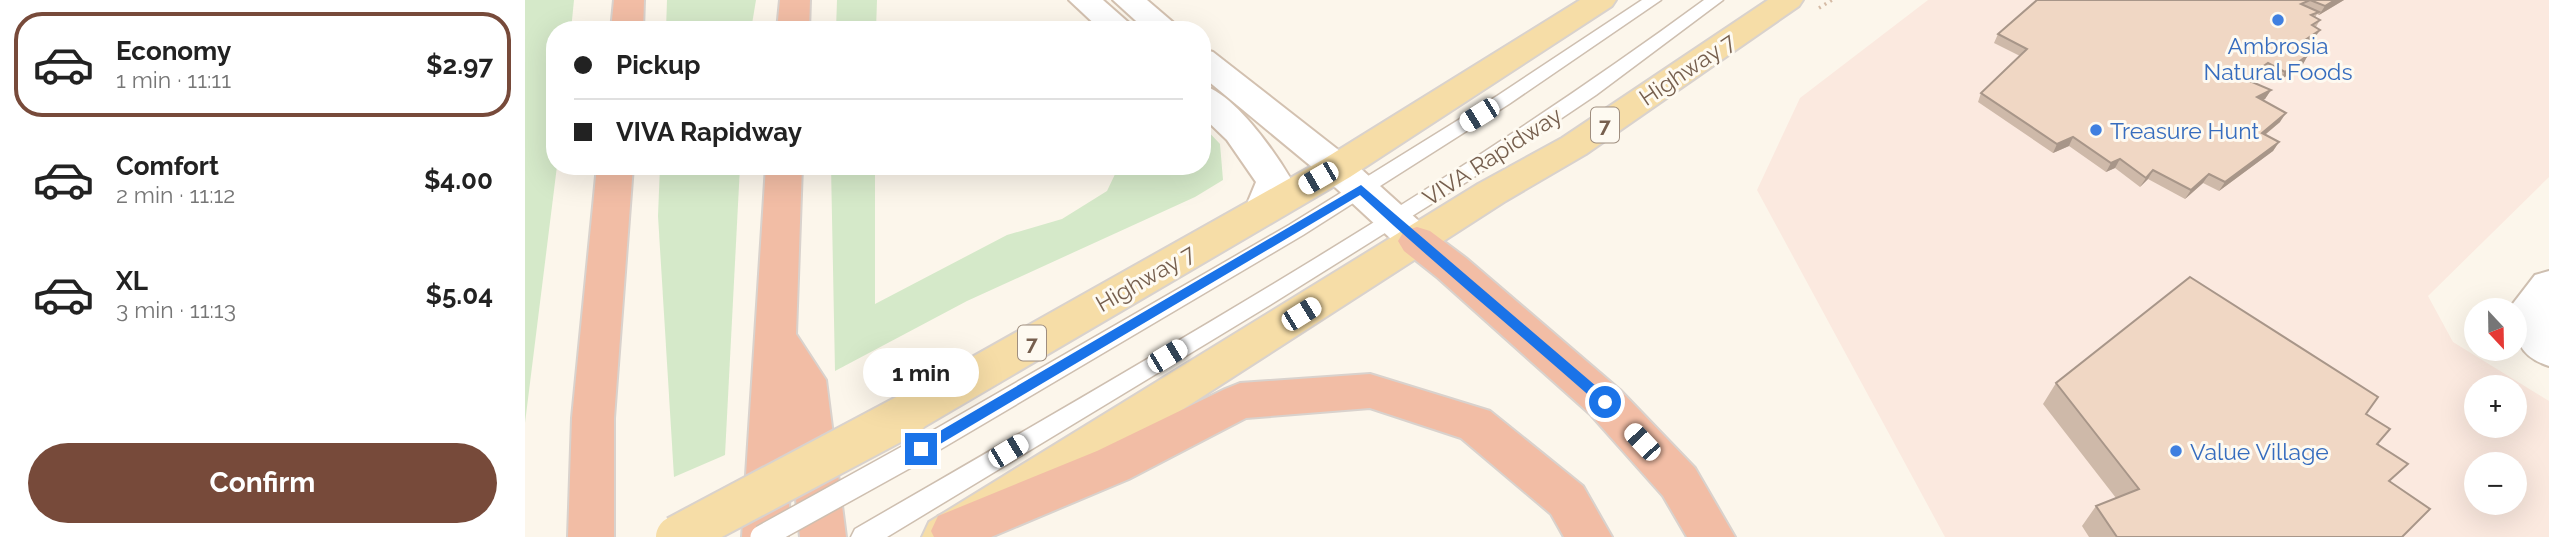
<!DOCTYPE html>
<html lang="en">
<head>
<meta charset="utf-8">
<style>
  :root { --surface:#fff; --page:#f2f2f2; --text:#222; --muted:#767676; --line:#e0e0e0; --accent:#774a3a }
  body { margin:0; font-family:Raleway,sans-serif; background:var(--page); color:var(--text); height:100vh; display:flex; flex-direction:column; font-size:26px; white-space:nowrap }
  * { box-sizing:border-box; margin:0 }
  p { font-size:23px; color:var(--muted) }
  .icon { flex:none; width:38px; height:38px; fill:none; stroke:currentColor; stroke-width:2; stroke-linecap:round; stroke-linejoin:round }
  .map { position:relative; flex:1; overflow:hidden }
  .panel { display:flex; flex-direction:column; background:var(--surface); width:525px }
  .panel>* { flex:none }
  .banner { position:absolute; left:21px; top:21px; width:665px; height:154px; border-radius:28px; box-shadow:0 7px 28px #0002; display:grid; align-content:center; height:154px; padding:0 28px; background:var(--surface) }
  .needle { width:46px; rotate:158deg }
  .buttons { position:absolute; left:1939px; top:298px; display:grid; gap:14px }
  .buttons a { display:grid; place-items:center; width:63px; height:63px; border-radius:50%; background:var(--surface); box-shadow:0 7px 28px #0002; font-size:35px }
  .end { position:absolute; width:32px; height:32px; margin:-16px; border:9px solid #1a73e8; background:#fff; box-shadow:0 0 0 4px #fff }
  .from { border-radius:50% }
  .bubble { position:absolute; height:49px; border-radius:24px; background:var(--surface); box-shadow:0 7px 28px #0002; font-size:23px; font-weight:700; line-height:49px; text-align:center }
  .car { position:absolute; width:21px; height:42px; margin:-21px -10px; border-radius:9px; box-shadow:0 0 5px 2px #0007; background:linear-gradient(#fff 24%,#345 0 40%,#fff 0 76%,#345 0 86%,#fff 0) }
  .banner b { display:flex; align-items:center; gap:24px; height:66px; font-size:26px }
  .banner b+b { border-top:2px solid var(--line) }
  .banner i { width:18px; height:18px; background:var(--text) }
  ul { padding:12px 0 0; list-style:none }
  li { display:flex; align-items:center; gap:21px; height:105px; margin:0 14px 10px; padding:0 14px; border:4px solid transparent; border-radius:28px }
  li div { flex:1 }
  li b { display:block; font-size:26px }
  li em { font-style:normal; font-weight:700 }
  li.current { border-color:var(--accent) }
  li>.icon { width:63px; height:63px; stroke-width:1.5 }
  .action { display:flex; gap:14px; margin-top:auto; padding:14px 28px }
  .action a { flex:1; height:80px; border-radius:42px; background:var(--accent); color:#fff; font-size:28px; font-weight:700; line-height:80px; text-align:center }
  main { display:flex; flex:1; min-height:0 }
  .map>svg:first-child { display:block }
  .commercial { fill:#fbe9df; fill-rule:evenodd }
  .green { fill:#d5e9c9 }
  .lines { fill:none; stroke-linecap:round; stroke-linejoin:round }
  .lane-casing { stroke:#cebfb0; stroke-width:3 }
  .street-casing { stroke:#cebfb0; stroke-width:4 }
  .secondary-casing { stroke:#d3c1b0; stroke-width:4 }
  .primary-casing { stroke:#d9d2cd; stroke-width:4 }
  .highway-casing { stroke:#d9d2cd; stroke-width:4 }
  .path { stroke:#d5bba6; stroke-width:3.5; stroke-dasharray:2 4.5; stroke-linecap:butt }
  .lane { fill:#fff; fill-rule:evenodd }
  .street { fill:#fff; fill-rule:evenodd }
  .secondary { fill:#fff; fill-rule:evenodd }
  .primary { fill:#f6dda7; fill-rule:evenodd }
  .highway { fill:#f2bda5; fill-rule:evenodd }
  .lane-bridge-casing { stroke:#cebfb0; stroke-width:26; stroke-linecap:butt }
  .primary-bridge-casing { stroke:#d9d2cd; stroke-width:46; stroke-linecap:butt }
  .lane-bridge { stroke:#fff; stroke-width:23 }
  .primary-bridge { stroke:#f6dda7; stroke-width:42 }
  .wall { fill:#ceb9a9 }
  .shaded-wall { fill:#a89689 }
  .building { fill:#f0d7c4; stroke:#a89689; stroke-width:2 }
  .route { fill:#1a73e8 }
  .shop-dot { fill:#3f7fe0; stroke:#fefaf1; stroke-width:2.5 }
  .labels { text-anchor:middle; dominant-baseline:central; stroke-width:6; stroke-linejoin:round; paint-order:stroke }
  .shield { fill:#fefaf1; stroke:#9f8e7f; stroke-width:2 }
  .shield-label { font-size:21px; font-weight:bold; fill:#765f4e }
  .shop-label { font-size:23px; fill:#366cbe; stroke:#fefaf1; text-anchor:start }
  .street-label { font-size:23px; fill:#765f4e; stroke:#fefaf1 }
</style>
</head>
<body>
<main>
<section class="panel">
<ul>
<li class="current"><svg class="icon" aria-label="car" viewBox="0 0 24 24"><path d="M5 17H2v-5l4-1 3-4h7l3 4 3 1v5h-3M9 17h6M6 11h13"/><circle cx="7" cy="17" r="2"/><circle cx="17" cy="17" r="2"/></svg><div><b>Economy</b><p>1 min · 11:11</p></div><em>$2.97</em></li>
<li><svg class="icon" aria-label="car" viewBox="0 0 24 24"><path d="M5 17H2v-5l4-1 3-4h7l3 4 3 1v5h-3M9 17h6M6 11h13"/><circle cx="7" cy="17" r="2"/><circle cx="17" cy="17" r="2"/></svg><div><b>Comfort</b><p>2 min · 11:12</p></div><em>$4.00</em></li>
<li><svg class="icon" aria-label="car" viewBox="0 0 24 24"><path d="M5 17H2v-5l4-1 3-4h7l3 4 3 1v5h-3M9 17h6M6 11h13"/><circle cx="7" cy="17" r="2"/><circle cx="17" cy="17" r="2"/></svg><div><b>XL</b><p>3 min · 11:13</p></div><em>$5.04</em></li>
</ul>
<div class="action"><a>Confirm</a></div>
</section>
<div class="map">
<svg width="2024" height="537" viewBox="0 0 2024 537">
  <rect width="100%" height="100%" fill="#fcf6eb"/>
  <path class="commercial" d="M1403 0H2024V177L1903 296 1928 342 2024 401V537H1420L1232 190 1275 98ZM1951 387H1990V425H1951ZM1951 464H1990V502H1951Z"/>
  <g class="green">
    <polygon points="0,0 49,0 46,30 30,30 30,166 32,166 0,423"/>
    <polygon points="142,0 231,0 226,30 141,30"/>
    <polygon points="312,0 352,0 351,30 311,30"/>
    <polygon points="677,125 695,144 698,180 670,197 442,301 310,371 306,166 350,166 350,304 482,235 537,219 582,191 592,170 587,166 677,166"/>
    <polygon points="135,166 215,166 200,455 149,477 133,216"/>
  </g>
  <g class="lines">
    <g class="lane-casing">
      <g id="lane">
        <polygon points="1117,0 1136,0 984,104 778,235 404,456 396,459 388,456 384,449 388,442 764,225 972,96"/>
        <path d="M1179 0H1198L1071 95 943 181 745 305 362 537H326L330 529C618 362 911 197 1179 0Z"/>
      </g>
    </g>
    <g class="street-casing">
      <path id="street" d="M2024 271V366C1993 356 1990 339 1990 310H1983L2010 275Z"/>
    </g>
    <g class="secondary-casing">
      <g id="secondary">
        <polygon points="544,0 578,0 612,30 576,30"/>
        <polygon points="588,0 622,0 657,30 621,30"/>
        <polygon points="677,49 688,52 825,159 905,231 911,241 905,251 892,255 879,251 799,177 677,76"/>
        <path d="M677 85C710 94 750 152 767 181L750 220 737 224 724 220 719 211 731 182 702 140 677 116Z"/>
      </g>
    </g>
    <g class="primary-casing">
      <g id="primary">
        <polygon points="1055,0 1091,0 1087,6 825,177 397,428 382,433 367,428 361,415 367,402 799,159"/>
        <polygon points="1243,0 1278,0 1274,6 1061,154 979,202 460,537 397,537 404,522 953,184 1037,138"/>
      </g>
    </g>
    <g class="highway-casing">
      <g id="highway">
        <polygon points="89,0 119,0 118,30 86,30"/>
        <polygon points="255,0 285,0 284,30 252,30"/>
        <polygon points="72,166 108,166 89,418 89,537 43,537 47,418"/>
        <polygon points="241,166 277,166 271,334 301,380 321,537 275,537 266,452 263,537 217,537"/>
        <polygon points="892,227 905,231 941,258 1095,390 1170,468 1210,537 1162,537 1138,496 1065,414 913,278 879,251 873,241 879,231"/>
        <polygon points="845,374 965,411 1058,486 1087,537 1039,537 1026,514 936,438 845,408 721,418 604,479 466,537 409,537 406,531 413,516 572,451 700,389 715,383"/>
      </g>
    </g>
    <polyline class="path" points="1294,8 1307,0"/>
    <use href="#lane" class="lane"/>
    <use href="#street" class="street"/>
    <use href="#secondary" class="secondary"/>
    <use href="#primary" class="primary"/>
    <use href="#highway" class="highway"/>
    <g class="lane-bridge-casing">
      <polyline id="lane-bridge" points="237,537 396,449"/>
    </g>
    <g class="primary-bridge-casing">
      <polyline id="primary-bridge" points="152,537 382,415"/>
    </g>
    <use href="#lane-bridge" class="lane-bridge"/>
    <use href="#primary-bridge" class="primary-bridge"/>
  </g>
  <g class="wall">
    <polygon points="1512,0 1819,0 1794,15 1792,14 1790,18 1795,20 1791,27 1789,39 1774,49 1783,55 1778,64 1754,81 1737,72 1724,81 1746,90 1740,99 1738,100 1755,122 1740,135 1754,142 1748,151 1694,191 1678,183 1660,199 1623,179 1615,187 1590,168 1581,172 1544,146 1528,153 1453,102 1456,93 1495,56 1469,43 1473,34"/>
    <polygon points="1531,383 1841,414 1864,481 1877,537 1564,537 1557,526 1571,506 1591,498 1518,404"/>
  </g>
  <g class="shaded-wall">
    <polygon points="1810,0 1819,0 1794,15 1800,6"/>
    <polygon points="1795,30 1789,39 1765,55 1771,46"/>
    <polygon points="1783,55 1778,64 1754,81 1760,72"/>
    <polygon points="1743,63 1737,72 1714,88 1720,79"/>
    <polygon points="1746,90 1740,99 1726,106 1732,97"/>
    <polygon points="1761,113 1755,122 1731,142 1737,133"/>
    <polygon points="1548,137 1544,146 1528,153 1532,144"/>
    <polygon points="1754,142 1748,151 1694,191 1700,182"/>
    <polygon points="1595,159 1590,168 1581,172 1586,163"/>
    <polygon points="1628,170 1623,179 1615,187 1621,178"/>
    <polygon points="1684,174 1678,183 1660,199 1666,190"/>
  </g>
  <g class="building">
    <polygon points="1512,0 1810,0 1800,6 1785,0 1776,4 1794,12 1786,15 1795,20 1787,25 1795,30 1771,46 1783,55 1760,72 1743,63 1720,79 1746,90 1732,97 1761,113 1737,133 1754,142 1700,182 1684,174 1666,190 1628,170 1621,178 1595,159 1586,163 1548,137 1532,144 1456,93 1502,49 1473,34"/>
    <polygon points="1665,277 1853,397 1841,414 1865,429 1852,444 1883,464 1864,481 1905,509 1877,537 1592,537 1571,506 1614,489 1531,383"/>
  </g>
  <path class="route" d="M836 185 1085 398V406H1076C996 335 913 267 835 195L400 453H391V445Z"/>
  <g class="shop-dot">
    <circle cx="1753" cy="20" r="7"/>
    <circle cx="1571" cy="130" r="7"/>
    <circle cx="1651" cy="451" r="7"/>
  </g>
  <g class="labels">
    <g class="shield">
      <rect x="1066" y="107.5" width="28" height="35" rx="5"/>
      <rect x="493" y="325.5" width="28" height="35" rx="5"/>
    </g>
    <g class="shield-label">
      <text x="1080" y="125">7</text>
      <text x="507" y="343">7</text>
    </g>
    <g class="shop-label">
      <text x="1753" y="45" text-anchor="middle">Ambrosia<tspan x="1753" dy="26">Natural Foods</tspan></text>
      <text x="1585" y="130">Treasure Hunt</text>
      <text x="1665" y="451">Value Village</text>
    </g>
    <g class="street-label">
      <text transform="translate(1162 69) rotate(-34)">Highway 7</text>
      <text transform="translate(967 156) rotate(-33)">VIVA Rapidway</text>
      <text transform="translate(620 278) rotate(-30)">Highway 7</text>
    </g>
  </g>
</svg>
<div class="buttons">
<a><svg class="needle" viewBox="-14 -14 28 28"><path d="M0-13l5 13h-10z" fill="#e53935"/><path d="M0 13l5-13h-10z" fill="#767676"/></svg></a>
<a>+</a>
<a>−</a>
</div>
<i class="end from" style="left:1080px;top:402px"></i>
<i class="end" style="left:396px;top:449px"></i>
<div class="bubble" style="left:338px;top:348px;width:116px">1 min</div>
<i class="car" style="left:954px;top:115px;rotate:238deg"></i>
<i class="car" style="left:793px;top:178px;rotate:240deg"></i>
<i class="car" style="left:776px;top:314px;rotate:58deg"></i>
<i class="car" style="left:642px;top:356px;rotate:59deg"></i>
<i class="car" style="left:1117px;top:442px;rotate:317deg"></i>
<i class="car" style="left:483px;top:451px;rotate:59deg"></i>
<div class="banner">
<b><i class="from"></i>Pickup</b>
<b><i></i>VIVA Rapidway</b>
</div>
</div>
</main>
</body>
</html>
